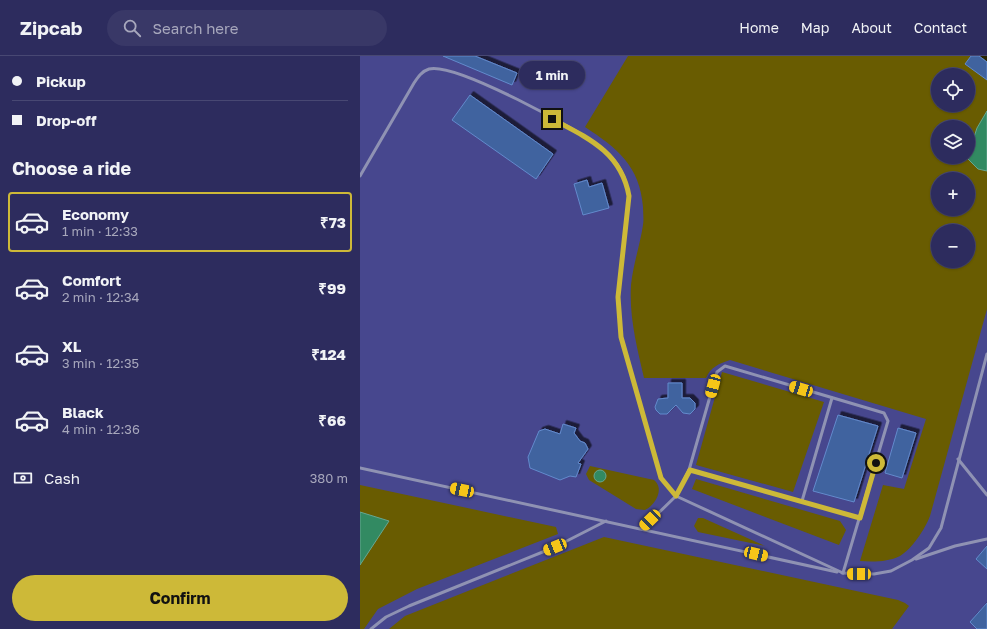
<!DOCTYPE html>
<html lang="en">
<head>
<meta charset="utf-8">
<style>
  :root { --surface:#2d2c5e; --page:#393867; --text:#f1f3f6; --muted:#a7a7bc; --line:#484873; --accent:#cdb938 }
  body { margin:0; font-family:"Golos Text",sans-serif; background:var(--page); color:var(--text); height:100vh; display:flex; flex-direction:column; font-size:15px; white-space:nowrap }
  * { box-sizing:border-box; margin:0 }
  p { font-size:13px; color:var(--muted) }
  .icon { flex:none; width:22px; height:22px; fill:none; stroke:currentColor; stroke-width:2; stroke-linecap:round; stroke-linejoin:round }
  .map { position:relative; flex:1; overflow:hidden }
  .drawer { display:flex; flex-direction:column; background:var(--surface); width:360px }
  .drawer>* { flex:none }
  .hud { display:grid; align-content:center; height:88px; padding:0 12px; background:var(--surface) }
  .controls { position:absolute; left:571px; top:12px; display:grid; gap:8px }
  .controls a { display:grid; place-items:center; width:44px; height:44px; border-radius:50%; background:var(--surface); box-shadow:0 1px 3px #0004,0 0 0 1px var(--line); font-size:20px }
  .end { position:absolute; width:18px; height:18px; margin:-9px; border:5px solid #cdb938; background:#111; box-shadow:0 0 0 2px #111 }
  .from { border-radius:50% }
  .bubble { position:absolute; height:28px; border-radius:14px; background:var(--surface); box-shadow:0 1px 3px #0004,0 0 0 1px var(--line); font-size:13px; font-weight:700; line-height:28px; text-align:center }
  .car { position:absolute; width:12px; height:24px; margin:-12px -6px; border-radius:5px; box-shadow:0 0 3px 1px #0007; background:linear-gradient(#f5c518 24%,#345 0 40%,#f5c518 0 76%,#345 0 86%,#f5c518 0) }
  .hud b { display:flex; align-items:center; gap:14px; height:38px; font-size:15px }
  .hud b+b { border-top:1px solid var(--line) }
  .hud i { width:10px; height:10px; background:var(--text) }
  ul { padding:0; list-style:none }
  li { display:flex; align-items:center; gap:12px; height:60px; margin:0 8px 6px; padding:0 4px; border:2px solid transparent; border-radius:4px }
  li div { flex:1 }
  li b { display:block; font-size:15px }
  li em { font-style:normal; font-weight:700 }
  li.current { border-color:var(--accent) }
  li>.icon { width:36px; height:36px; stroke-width:1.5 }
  h2 { padding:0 12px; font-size:18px; line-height:48px }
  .pay { display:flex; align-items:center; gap:10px; height:44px; padding:0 12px; font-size:15px }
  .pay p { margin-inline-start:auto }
  .button { display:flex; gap:8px; margin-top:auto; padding:8px 12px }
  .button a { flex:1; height:46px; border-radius:24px; background:var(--accent); color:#111; font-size:16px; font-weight:700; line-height:46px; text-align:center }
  header { display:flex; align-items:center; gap:24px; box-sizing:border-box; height:56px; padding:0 20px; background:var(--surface); border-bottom:1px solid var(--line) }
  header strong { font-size:19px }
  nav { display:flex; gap:22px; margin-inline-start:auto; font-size:14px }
  .search { width:280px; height:36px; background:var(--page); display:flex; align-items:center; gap:10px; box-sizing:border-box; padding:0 14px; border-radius:22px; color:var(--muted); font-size:15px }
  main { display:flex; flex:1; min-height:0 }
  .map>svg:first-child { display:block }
  .built { fill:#47478e; fill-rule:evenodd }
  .green { fill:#695c01; fill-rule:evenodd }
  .water { fill:#328a62; stroke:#67a691 }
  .building { fill:#3f639f; stroke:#638acc; filter:url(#shadow) }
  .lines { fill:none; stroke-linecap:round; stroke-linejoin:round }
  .service { stroke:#8f92b3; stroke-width:3 }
  .route { stroke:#cdb938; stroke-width:5 }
</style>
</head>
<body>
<header>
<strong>Zipcab</strong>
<div class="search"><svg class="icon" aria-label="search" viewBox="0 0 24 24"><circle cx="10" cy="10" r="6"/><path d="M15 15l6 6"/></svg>Search here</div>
<nav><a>Home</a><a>Map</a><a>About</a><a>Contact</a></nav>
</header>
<main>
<section class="drawer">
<div class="hud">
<b><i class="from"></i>Pickup</b>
<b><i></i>Drop-off</b>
</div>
<h2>Choose a ride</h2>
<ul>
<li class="current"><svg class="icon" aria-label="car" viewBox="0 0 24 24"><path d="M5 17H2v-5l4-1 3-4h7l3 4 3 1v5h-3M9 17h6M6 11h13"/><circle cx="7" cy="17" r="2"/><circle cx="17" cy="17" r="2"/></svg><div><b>Economy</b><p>1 min · 12:33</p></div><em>₹73</em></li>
<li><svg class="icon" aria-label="car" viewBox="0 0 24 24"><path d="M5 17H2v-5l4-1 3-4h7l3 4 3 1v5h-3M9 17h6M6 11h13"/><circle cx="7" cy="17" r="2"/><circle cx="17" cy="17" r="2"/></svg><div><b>Comfort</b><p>2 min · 12:34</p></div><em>₹99</em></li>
<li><svg class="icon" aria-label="car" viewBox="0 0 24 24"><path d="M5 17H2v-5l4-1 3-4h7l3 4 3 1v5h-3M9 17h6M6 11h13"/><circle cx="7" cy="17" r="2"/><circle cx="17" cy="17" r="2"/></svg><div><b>XL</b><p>3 min · 12:35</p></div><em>₹124</em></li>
<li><svg class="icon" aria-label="car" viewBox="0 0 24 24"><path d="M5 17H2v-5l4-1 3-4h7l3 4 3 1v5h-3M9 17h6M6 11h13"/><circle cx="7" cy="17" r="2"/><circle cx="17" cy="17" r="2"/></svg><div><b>Black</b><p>4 min · 12:36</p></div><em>₹66</em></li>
</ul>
<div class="pay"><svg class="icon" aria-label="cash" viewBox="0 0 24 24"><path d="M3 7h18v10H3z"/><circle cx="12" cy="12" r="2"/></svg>Cash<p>380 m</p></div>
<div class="button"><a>Confirm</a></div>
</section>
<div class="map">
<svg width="627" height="573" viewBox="0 0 627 573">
  <defs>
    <filter id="shadow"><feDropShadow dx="3.5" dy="-3.5" stdDeviation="0" flood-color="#0009"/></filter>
  </defs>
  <rect width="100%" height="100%" fill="#3c3b7e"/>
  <path class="built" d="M0 0H627V573H0ZM578 19H608V49H578ZM578 71H608V101H578ZM578 123H608V153H578ZM578 175H608V205H578Z"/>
  <g class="green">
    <path d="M268 0H627V253L570 460C565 473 552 493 540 500 528 506 513 506 500 505L523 429 544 433 566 363 370 304C358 308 351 311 346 322H284C277 291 269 261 271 229 273 209 280 189 283 169 284 163 283 157 283 151 280 110 257 92 225 71ZM578 19H608V49H578ZM578 71H608V101H578ZM578 123H608V153H578ZM578 175H608V205H578Z"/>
    <polygon points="362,316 464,346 433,436 336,409"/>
    <path d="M230 410 294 424C305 433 295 449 285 454L276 453 229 424 226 418Z"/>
    <polygon points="336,423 480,465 486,474 479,489 332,433"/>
    <polygon points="0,429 196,471 198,478 57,533 18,553 4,573 0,573"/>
    <polygon points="338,462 343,462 405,490 338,476 334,470"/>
    <polygon points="244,481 538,544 545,547 549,550 532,573 29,573 45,560"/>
  </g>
  <g class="water">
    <polygon points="627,55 627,115 618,113 607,102 617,72"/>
    <circle cx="240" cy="420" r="6"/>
    <polygon points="0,456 29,465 0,509"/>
  </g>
  <g class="building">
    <polygon points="83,0 115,0 157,17 152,29"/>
    <polygon points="611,0 619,0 627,6 627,24 605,8"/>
    <polygon points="110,39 193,98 176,123 92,64"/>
    <polygon points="227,124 229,131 242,127 249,152 223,159 214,128"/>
    <polygon points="308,327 322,327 322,342 330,342 335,347 335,353 330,358 323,357 316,349 307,358 300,358 296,354 295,351 298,343 308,342"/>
    <polygon points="478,359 518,370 494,446 453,435"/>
    <polygon points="203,368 216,372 214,377 220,385 225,387 228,393 218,407 221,408 216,421 210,420 200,424 170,412 168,401 179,375 185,373 200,378"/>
    <polygon points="538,372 556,377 542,422 525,417"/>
    <polygon points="627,490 627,513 616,503"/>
    <polygon points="627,547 627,573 617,573 610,566"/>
  </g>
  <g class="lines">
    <g class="service">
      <path d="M0 120 54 27C58 21 62 15 69 13 95 6 220 74 243 93 258 105 266 121 269 140L258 241 261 281 301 422 316 440 483 517 528 365 524 357 365 310 357 316 329 414 316 440 282 473"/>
      <polyline points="598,403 627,439"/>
      <polyline points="0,412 477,516"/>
      <polyline points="329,414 500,462"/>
      <polyline points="442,445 472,342"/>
      <polyline points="556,503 595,490 627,483"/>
      <polyline points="482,517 514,518 531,515 552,504 569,492 581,472 627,298"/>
      <polyline points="11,573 26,561 49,550 195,491 246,465"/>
    </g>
  </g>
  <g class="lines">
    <path class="route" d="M192 63C228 82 261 96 269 140L258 241 261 281 301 422 316 440 330 414 500 462 516 407"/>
  </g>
</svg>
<div class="controls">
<a><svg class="icon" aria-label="locate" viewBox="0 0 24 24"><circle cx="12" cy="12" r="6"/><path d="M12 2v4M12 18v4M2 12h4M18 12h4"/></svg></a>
<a><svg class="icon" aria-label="layers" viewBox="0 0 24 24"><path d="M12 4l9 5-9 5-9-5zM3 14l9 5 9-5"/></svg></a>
<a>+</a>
<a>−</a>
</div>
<i class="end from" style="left:516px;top:407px"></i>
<i class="end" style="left:192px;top:63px"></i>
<div class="bubble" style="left:159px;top:5px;width:66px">1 min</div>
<i class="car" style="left:353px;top:330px;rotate:195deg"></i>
<i class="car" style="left:441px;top:333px;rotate:287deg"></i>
<i class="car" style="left:102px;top:434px;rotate:282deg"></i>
<i class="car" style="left:290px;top:464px;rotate:226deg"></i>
<i class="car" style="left:195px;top:491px;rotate:248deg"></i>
<i class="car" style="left:396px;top:498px;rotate:103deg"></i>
<i class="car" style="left:499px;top:518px;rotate:271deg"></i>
</div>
</main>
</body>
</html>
